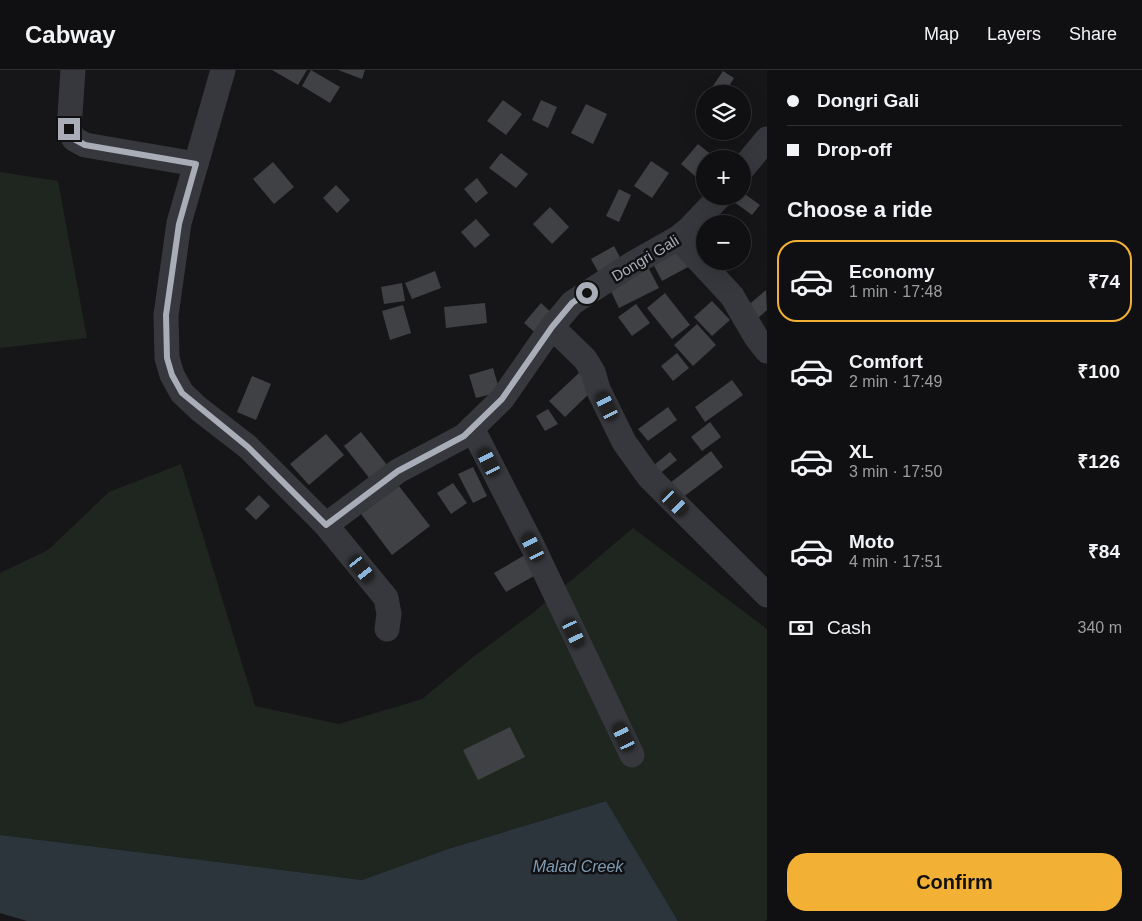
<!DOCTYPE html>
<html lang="en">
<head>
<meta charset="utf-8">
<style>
  :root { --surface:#101012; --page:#1e1e20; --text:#f1f3f6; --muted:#9c9d9f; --line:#303032; --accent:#f2b134 }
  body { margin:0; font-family:Helvetica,sans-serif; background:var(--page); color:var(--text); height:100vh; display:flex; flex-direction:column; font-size:19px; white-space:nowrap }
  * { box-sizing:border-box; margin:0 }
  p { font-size:16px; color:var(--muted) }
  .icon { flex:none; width:28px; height:28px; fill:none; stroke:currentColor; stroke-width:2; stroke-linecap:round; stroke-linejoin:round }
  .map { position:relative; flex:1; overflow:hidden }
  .sheet { display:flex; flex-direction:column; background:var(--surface); width:375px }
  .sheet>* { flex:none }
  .banner { display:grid; align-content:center; height:110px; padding:0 20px; background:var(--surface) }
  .tools { position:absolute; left:696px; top:15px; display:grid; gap:10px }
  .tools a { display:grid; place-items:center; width:55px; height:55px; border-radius:50%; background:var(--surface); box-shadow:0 5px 20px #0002,0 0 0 1px var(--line); font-size:25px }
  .end { position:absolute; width:22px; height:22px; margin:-11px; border:6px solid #a8adb8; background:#111; box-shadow:0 0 0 2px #111 }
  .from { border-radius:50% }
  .car { position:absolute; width:15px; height:30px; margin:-15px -8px; border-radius:6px; box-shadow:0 0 4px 1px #0007; background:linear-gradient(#222 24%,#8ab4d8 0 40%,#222 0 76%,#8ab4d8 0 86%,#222 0) }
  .banner b { display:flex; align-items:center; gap:18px; height:48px; font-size:19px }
  .banner b+b { border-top:1px solid var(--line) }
  .banner i { width:12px; height:12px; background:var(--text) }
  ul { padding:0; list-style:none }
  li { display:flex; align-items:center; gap:15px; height:82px; margin:0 10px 8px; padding:0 10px; border:2px solid transparent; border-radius:20px }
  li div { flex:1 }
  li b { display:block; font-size:19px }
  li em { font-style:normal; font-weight:700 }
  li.active { border-color:var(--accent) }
  li>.icon { width:45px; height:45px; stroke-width:1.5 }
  h2 { padding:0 20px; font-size:22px; line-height:60px }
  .pay { display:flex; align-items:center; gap:12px; height:55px; padding:0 20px; font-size:19px }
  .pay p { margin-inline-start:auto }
  .cta { display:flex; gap:10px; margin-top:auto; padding:10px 20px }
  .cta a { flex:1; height:58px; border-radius:20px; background:var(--accent); color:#111; font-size:20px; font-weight:700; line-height:58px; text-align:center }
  header { display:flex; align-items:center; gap:30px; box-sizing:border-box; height:70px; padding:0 25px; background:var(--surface); border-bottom:1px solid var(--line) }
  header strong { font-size:24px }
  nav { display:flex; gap:28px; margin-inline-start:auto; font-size:18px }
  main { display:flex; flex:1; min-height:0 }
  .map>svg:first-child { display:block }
  .green { fill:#1e261f }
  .water { fill:#2c353c }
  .building { fill:#404145 }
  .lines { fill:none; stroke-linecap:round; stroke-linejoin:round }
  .minor { stroke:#37383d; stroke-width:25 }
  .route { stroke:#a8adb8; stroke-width:6 }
  .labels { text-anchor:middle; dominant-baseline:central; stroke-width:5; stroke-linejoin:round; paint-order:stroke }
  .street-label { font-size:15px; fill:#a8adb8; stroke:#111113 }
  .water-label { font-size:16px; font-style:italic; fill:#7f9bb3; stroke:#111113 }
</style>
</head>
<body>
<header>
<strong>Cabway</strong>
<nav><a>Map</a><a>Layers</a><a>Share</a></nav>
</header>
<main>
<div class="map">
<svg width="767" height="851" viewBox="0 0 767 851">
  <rect width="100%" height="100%" fill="#161618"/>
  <g class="green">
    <polygon points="0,102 58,111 87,268 0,278"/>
    <polygon points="181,394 255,636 339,654 422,629 473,587 534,542 633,458 767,559 767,850 764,851 678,851 605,731 448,779 362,810 0,765 0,503 48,480 109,422"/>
  </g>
  <polygon class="water" points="606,731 678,851 27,851 0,843 0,765 362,810 448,779"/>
  <g class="building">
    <polygon points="272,0 307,0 298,15"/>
    <polygon points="311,0 340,17 330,33 302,16"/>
    <polygon points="338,0 365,0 362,9"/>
    <polygon points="723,1 734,8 724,24 719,24 711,19"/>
    <polygon points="503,30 522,44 506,65 487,51"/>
    <polygon points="541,30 557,37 548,58 532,50"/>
    <polygon points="586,34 607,44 593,74 571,63"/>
    <polygon points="698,74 713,86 710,89 705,89 705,95 695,106 681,94"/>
    <polygon points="501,83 528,104 516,118 489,98"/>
    <polygon points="651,91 669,103 652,128 634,116"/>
    <polygon points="273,92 294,117 274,134 253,109"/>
    <polygon points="477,108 488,123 476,133 464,119"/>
    <polygon points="336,115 350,130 337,143 323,128"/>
    <polygon points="619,119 631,125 619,152 606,146"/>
    <polygon points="742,122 760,135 752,145 730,129 732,126 742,126"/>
    <polygon points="550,137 569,157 552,174 533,154"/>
    <polygon points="714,141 730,154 705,154 705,166 699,161"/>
    <polygon points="476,149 490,165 475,178 461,162"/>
    <polygon points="678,173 690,196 662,211 650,188"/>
    <polygon points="614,176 625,197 602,209 591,189"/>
    <polygon points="647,195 659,218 619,238 608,215"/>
    <polygon points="435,201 441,218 412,229 405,213"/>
    <polygon points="402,213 405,231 384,234 381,217"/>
    <polygon points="766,220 767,240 757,249 746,237"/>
    <polygon points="665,223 690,255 672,269 647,238"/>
    <polygon points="712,231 730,250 712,266 694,247"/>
    <polygon points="485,233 487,253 446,258 444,237"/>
    <polygon points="541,233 555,246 539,266 524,253"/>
    <polygon points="636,234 650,253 632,266 618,247"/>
    <polygon points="403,235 411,263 390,270 382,241"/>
    <polygon points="697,254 716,275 693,296 674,275"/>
    <polygon points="677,283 689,298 673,311 661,296"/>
    <polygon points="493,298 500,322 476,328 469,305"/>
    <polygon points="580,302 595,318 565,347 549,331"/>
    <polygon points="252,306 271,314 256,350 237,342"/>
    <polygon points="732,310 743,325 705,352 695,337"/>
    <polygon points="668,337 677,350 648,371 638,359"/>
    <polygon points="548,339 558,354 545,361 536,346"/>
    <polygon points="710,352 721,367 702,381 691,367"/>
    <polygon points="361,362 387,395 370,409 344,376"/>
    <polygon points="326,364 344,385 309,415 290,394"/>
    <polygon points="711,381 723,397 682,428 670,413"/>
    <polygon points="670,382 677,390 654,408 648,400"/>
    <polygon points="473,397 487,426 473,433 458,404"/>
    <polygon points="453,413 467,433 451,444 437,423"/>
    <polygon points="399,416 430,456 392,485 361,444"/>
    <polygon points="259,425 270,436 256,450 245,439"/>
    <polygon points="530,482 541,502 506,522 494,503"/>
    <polygon points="510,657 525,687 478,710 463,680"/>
  </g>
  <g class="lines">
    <g class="minor">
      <polyline points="73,0 69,59 74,69 85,75 196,94"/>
      <polyline points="223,0 179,153 166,245 167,288 172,305 182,323 199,339 248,377 326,455"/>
      <polyline points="742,99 767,69"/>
      <polyline points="678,168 732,226 756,267 767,281"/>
      <polyline points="552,257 585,289 593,302 598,319 624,372 649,407 767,525"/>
      <polyline points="472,358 533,477 632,685"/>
      <polyline points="387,559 389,544 386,528 326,455 398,401 464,366 502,329 552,257 572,233 632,194 678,168 689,159 720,126"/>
    </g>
  </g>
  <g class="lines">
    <polyline class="route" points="69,59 74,69 85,75 196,94 179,154 166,245 167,288 172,305 182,323 248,377 326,455 398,401 464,366 502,329 552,257 572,233 587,223"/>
  </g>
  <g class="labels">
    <g class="street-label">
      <text transform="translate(645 188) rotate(-31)">Dongri Gali</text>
    </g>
    <g class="water-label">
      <text x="578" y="796">Malad Creek</text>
    </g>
  </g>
</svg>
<div class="tools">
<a><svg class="icon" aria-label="layers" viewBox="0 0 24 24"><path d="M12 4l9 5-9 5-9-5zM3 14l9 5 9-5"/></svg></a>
<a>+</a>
<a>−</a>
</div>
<i class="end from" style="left:587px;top:223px"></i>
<i class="end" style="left:69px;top:59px"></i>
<i class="car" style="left:607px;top:336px;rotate:334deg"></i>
<i class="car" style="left:489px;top:392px;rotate:333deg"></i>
<i class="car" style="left:675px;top:433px;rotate:135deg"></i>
<i class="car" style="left:533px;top:477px;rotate:333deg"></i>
<i class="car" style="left:362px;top:499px;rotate:141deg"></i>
<i class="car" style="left:574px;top:563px;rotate:155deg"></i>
<i class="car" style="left:624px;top:667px;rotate:335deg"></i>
</div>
<section class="sheet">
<div class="banner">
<b><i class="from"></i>Dongri Gali</b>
<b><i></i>Drop-off</b>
</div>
<h2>Choose a ride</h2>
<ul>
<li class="active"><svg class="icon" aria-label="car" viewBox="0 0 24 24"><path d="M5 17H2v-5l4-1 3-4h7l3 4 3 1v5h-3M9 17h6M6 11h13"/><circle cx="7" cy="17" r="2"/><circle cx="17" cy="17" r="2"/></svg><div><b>Economy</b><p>1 min · 17:48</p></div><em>₹74</em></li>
<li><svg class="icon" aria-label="car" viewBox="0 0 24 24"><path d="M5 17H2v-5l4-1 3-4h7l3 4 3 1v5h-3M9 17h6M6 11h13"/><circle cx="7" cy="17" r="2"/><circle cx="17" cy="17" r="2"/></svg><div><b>Comfort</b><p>2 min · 17:49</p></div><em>₹100</em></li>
<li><svg class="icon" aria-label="car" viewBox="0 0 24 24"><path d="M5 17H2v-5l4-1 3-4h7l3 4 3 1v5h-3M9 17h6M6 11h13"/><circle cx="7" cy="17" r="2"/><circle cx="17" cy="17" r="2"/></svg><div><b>XL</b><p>3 min · 17:50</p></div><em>₹126</em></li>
<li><svg class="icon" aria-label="car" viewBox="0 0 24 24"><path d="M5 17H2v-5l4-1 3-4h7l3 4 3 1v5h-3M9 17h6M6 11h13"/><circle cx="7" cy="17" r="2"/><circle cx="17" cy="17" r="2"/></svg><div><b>Moto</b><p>4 min · 17:51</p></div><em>₹84</em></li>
</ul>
<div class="pay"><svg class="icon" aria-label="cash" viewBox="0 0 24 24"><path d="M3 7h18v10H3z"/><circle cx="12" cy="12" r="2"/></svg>Cash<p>340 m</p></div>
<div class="cta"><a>Confirm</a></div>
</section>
</main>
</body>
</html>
